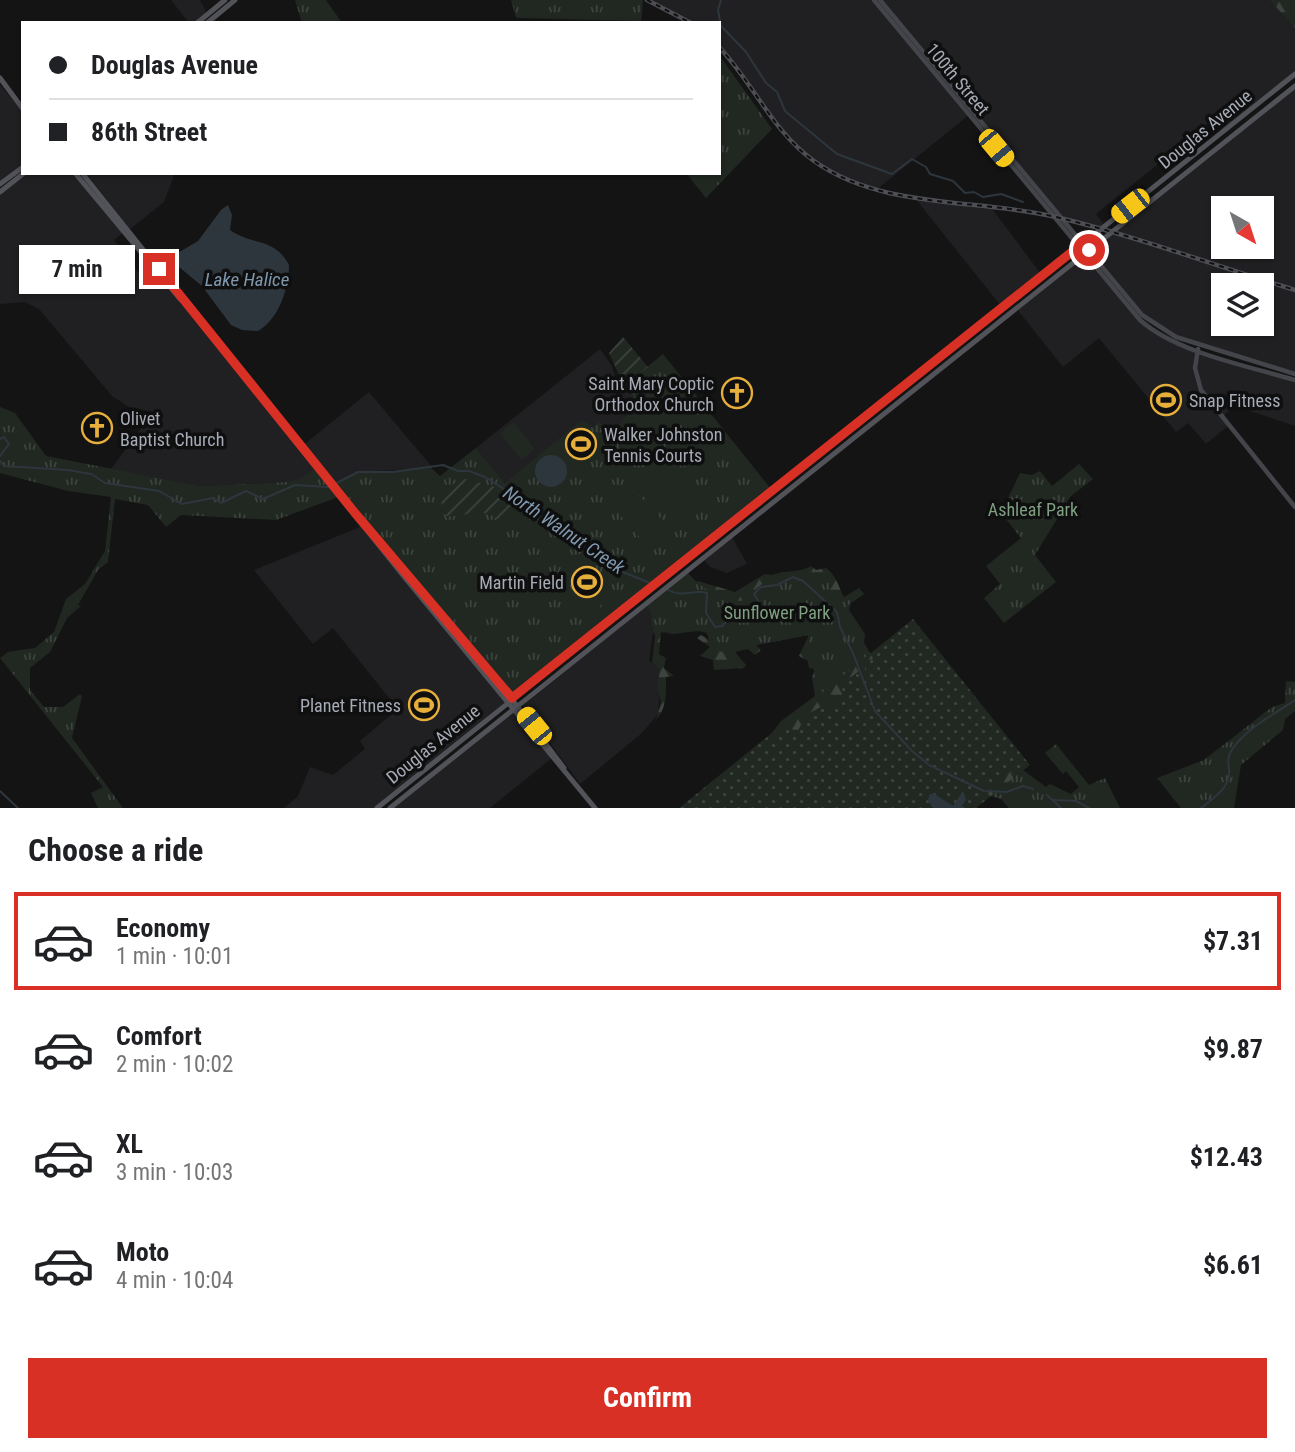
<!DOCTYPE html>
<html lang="en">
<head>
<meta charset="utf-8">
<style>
  :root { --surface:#fff; --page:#f2f2f2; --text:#202124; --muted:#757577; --line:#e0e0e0; --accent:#d93025 }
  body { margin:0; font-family:"Roboto Condensed",sans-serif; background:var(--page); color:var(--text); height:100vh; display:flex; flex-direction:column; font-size:26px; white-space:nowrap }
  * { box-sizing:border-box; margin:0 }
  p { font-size:23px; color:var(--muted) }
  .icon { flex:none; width:38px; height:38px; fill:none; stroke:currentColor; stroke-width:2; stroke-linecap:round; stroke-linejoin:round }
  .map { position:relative; height:808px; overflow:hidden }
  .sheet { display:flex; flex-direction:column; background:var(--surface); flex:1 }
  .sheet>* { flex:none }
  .guide { position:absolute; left:21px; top:21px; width:700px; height:154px; border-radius:0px; box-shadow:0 2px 5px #0004; display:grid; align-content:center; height:154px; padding:0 28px; background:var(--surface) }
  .needle { width:46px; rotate:141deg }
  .tools { position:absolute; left:1211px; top:196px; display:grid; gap:14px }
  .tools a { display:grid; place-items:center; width:63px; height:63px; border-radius:0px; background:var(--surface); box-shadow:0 2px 5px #0004; font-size:35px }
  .end { position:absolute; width:32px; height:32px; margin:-16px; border:9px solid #d93025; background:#fff; box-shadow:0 0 0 4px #fff }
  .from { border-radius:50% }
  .bubble { position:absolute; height:49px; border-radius:0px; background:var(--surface); box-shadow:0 2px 5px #0004; font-size:23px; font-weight:700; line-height:49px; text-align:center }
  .car { position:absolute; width:21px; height:42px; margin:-21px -10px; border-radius:9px; box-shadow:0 0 5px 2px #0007; background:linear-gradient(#f5c518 24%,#345 0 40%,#f5c518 0 76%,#345 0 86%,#f5c518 0) }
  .guide b { display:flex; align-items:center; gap:24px; height:66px; font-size:26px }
  .guide b+b { border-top:2px solid var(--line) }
  .guide i { width:18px; height:18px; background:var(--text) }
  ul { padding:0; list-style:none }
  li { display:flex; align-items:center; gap:21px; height:98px; margin:0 14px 10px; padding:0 14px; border:4px solid transparent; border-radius:0px }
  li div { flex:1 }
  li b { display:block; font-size:26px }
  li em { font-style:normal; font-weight:700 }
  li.on { border-color:var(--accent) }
  li>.icon { width:63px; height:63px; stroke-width:1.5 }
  h2 { padding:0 28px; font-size:32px; line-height:84px }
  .cta { display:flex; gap:14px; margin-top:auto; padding:14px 28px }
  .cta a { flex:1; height:80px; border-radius:0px; background:var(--accent); color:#fff; font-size:28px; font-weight:700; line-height:80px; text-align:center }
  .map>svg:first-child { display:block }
  .built { fill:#202022; fill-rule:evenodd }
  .grass { fill:url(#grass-dots) }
  .forest { fill:url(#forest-firs) }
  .park { fill:url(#park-tufts) }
  .garden { fill:url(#garden-furrows) }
  .pitch { fill:#202821 }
  .water { fill:#2e363d }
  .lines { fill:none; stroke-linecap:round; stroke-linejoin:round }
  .stream { stroke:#2e363d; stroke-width:2 }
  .secondary { stroke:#43454a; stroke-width:4.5 }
  .primary { stroke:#515359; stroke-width:5 }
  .rail-casing { stroke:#4c4e53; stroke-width:4.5 }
  .rail { stroke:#0f0f10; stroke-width:2; stroke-dasharray:5; stroke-linecap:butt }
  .route { stroke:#d93025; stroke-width:9 }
  .labels { text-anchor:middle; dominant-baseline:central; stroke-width:7; stroke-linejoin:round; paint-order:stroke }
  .street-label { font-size:18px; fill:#a6abb5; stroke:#0f0f10 }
  .poi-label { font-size:18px; fill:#a6abb5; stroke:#0f0f10; text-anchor:end }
  .park-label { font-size:18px; fill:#7e9f80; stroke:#0f0f10 }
  .water-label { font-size:19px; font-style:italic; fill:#7f98ae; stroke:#0f0f10 }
</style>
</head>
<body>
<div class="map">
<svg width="1295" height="808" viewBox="0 0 1295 808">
  <defs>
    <pattern id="grass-dots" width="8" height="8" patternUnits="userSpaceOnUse" patternTransform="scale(1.75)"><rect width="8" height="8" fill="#202821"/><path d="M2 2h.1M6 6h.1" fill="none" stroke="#3d443f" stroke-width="1.8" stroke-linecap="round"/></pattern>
    <pattern id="forest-firs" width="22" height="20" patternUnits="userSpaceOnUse" patternTransform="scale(1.75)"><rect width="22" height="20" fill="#202821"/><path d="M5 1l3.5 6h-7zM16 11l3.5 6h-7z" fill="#3d443f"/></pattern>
    <pattern id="park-tufts" width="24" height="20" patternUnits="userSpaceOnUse" patternTransform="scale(1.75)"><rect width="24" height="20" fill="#202821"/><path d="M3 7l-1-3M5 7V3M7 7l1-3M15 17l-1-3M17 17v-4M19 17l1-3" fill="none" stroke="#3d443f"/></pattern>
    <pattern id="garden-furrows" width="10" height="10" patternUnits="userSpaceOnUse" patternTransform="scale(1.75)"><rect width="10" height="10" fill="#202821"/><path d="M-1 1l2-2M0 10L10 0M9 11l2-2" fill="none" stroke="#3d443f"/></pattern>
  </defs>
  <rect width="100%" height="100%" fill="#141415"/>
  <g class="built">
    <polygon points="171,0 200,0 206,12 194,23 189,23"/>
    <polygon points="647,0 874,0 969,115 876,190 859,184 814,161 776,126 719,47 719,23 691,23"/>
    <polygon points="880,0 1295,0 1295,74 1223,132 1213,120 1096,214 1105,226 1100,230 1063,219"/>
    <polygon points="0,85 23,112 23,164 0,182"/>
    <path d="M1295 86V374L1183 340 1146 319 1089 250ZM1223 208H1262V247H1223ZM1223 285H1262V324H1223Z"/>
    <polygon points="24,173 75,173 123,233 114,240 139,273 150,266 301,447 369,392 433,468 358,472 332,485 317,467 299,479 286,482 200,486 111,469 153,412 129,407 112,396 39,309 25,302 0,304 0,192"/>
    <polygon points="86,173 175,173 164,202 130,229"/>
    <polygon points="914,197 990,206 1041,274 1001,306"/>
    <polygon points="1085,254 1140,320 1180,344 1295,380 1295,426 1235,406 1222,417 1229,425 1206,444 1188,423 1176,432 1099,338 1063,367 1016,308"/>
    <polygon points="600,349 612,366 617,386 622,383 639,404 609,434 592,428 505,483 476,448"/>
    <polygon points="365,525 506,702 377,808 284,808 298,796 310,767 333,775 365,749 360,741 398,709 333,628 313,644 254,570"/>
    <polygon points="732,537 747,564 727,573 710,567 703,559"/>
    <polygon points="646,605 651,614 653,633 649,661 661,668 658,714 642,733 580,784 523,706"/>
    <polygon points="511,708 552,758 490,808 390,808"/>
  </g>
  <polygon class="grass" points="913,619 1030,765 976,808 679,808"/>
  <g class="forest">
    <polygon points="1270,0 1295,0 1295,28"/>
    <path d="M811 566 816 570 826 568C836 575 839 587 844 598H852L849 610 865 634 864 644 873 658 865 668 866 675 860 670 841 685 843 693 839 699H833L836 704 833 709 822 706 805 716 808 723 801 725 796 734H792L791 728 782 731 776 739 771 734 781 721 815 696 812 678 815 669 809 668 808 661 799 656 809 635 756 645 761 650 755 655 748 649 735 652 746 665 744 668 714 670 713 660 700 656 710 647 697 638 701 635 709 640 707 633C690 627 675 640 661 630L659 654 666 658 664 668 674 676 666 677C666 695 667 707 656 720L661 702 657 688 660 670 652 662 655 637 651 620 652 611 698 581 735 592 765 574 772 575C784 570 801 573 811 566Z"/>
    <polygon points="1009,770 1016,776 998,795 988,794 979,799 979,792 972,786 974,783 994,788 998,785 997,777"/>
  </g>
  <g class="park">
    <polygon points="295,0 326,0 342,23 302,23"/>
    <polygon points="511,0 643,0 641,21 516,18"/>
    <polygon points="719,55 772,129 706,198 686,173 719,173"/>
    <path d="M663 354 771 489 515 692H510L337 484 358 472H393L430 467 440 476 476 448 505 483 581 421 587 422 592 428 599 422 609 434C620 425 627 413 638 404L624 386Z"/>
    <polygon points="0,407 15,413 46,456 200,486 286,482 299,479 317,467 341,496 276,520 181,515 166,527 148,505 115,499 108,562 98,570 78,605 81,606 67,618 50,652 30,668 30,690 44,707 63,707 80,694 82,696 72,738 123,808 98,808 91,793 103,787 0,658 8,652 35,648 54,632 66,599 85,584 105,551 111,497 68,491 0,473"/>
    <polygon points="1079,464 1093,479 1071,496 1035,555 1056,582 1004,623 984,598 1000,584 986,566 1021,538 1001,513 1020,473 1032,475 1040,471 1052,486"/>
    <path d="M687 572C703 590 717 597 741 601L762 584 825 578 839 600 859 588 864 594 844 608 870 653 818 696 808 635 721 652 704 630 653 633 651 614 646 605Z"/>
    <polygon points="1286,681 1295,682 1295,711 1285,719 1283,730 1241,765 1234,808 1181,808 1157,778 1204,760 1272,707 1285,703"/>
    <polygon points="1056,744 1089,785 1105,778 1120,808 1009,808 1001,799 991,796 1023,770 1046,787 1050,784 1071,794 1079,787 1066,771 1063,774 1045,753"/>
  </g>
  <g class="garden">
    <polygon points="623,337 648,367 624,386 609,353"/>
    <path d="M465 479 495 487 516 501 507 516 499 521C482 504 467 518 447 516L442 510 441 498 451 485Z"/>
  </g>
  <g class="pitch">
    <polygon points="655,384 676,388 691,399 661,427 633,395"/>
    <path d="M634 410 660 445 628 468C613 449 616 426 634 410Z"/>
    <path d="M706 419C721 437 718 461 700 476L674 446Z"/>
    <polygon points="514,422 535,449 521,460 500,433"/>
    <polygon points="581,422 602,448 580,465 559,440"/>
    <path d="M675 462 702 494C683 509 659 507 644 488Z"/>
    <polygon points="632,488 664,522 643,541 612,506"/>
    <polygon points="581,553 614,594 593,612 559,571"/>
  </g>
  <g class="water">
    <path d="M228 205 232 215 230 230C253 246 274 237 289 265 289 288 279 319 258 331L242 330 231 325 202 286 173 262 176 254 198 241 221 210Z"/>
    <circle cx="551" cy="471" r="16"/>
    <polygon points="963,791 966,799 961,808 933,808 928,801 929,795 933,793 953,806"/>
  </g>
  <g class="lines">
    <g class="stream">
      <polyline points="721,0 718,10 721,26 746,52 766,83 777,92 785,111 837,154 892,174 912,159 926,167 930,174 953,181 965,193 974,192 983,197 1001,194 1023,202"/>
      <polyline points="0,439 4,437 9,444 0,456"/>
      <polyline points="0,461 4,466 68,470 91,474 105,483 159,491 182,504 213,498 221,503 246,491 263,499 295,485 328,487"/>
      <polyline points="333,485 358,472 393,472 443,465 458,471 469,471 485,477 528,504 534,512 580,540 618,570 650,583"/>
      <path d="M668 590C682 598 694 589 707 593L706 613 715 627 722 626 737 610 757 608 759 602 754 594 761 587 777 585 793 577 803 581 837 612 840 627 853 653 875 711 912 751 929 765 984 791 1007 792 1023 786 1033 789"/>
      <polyline points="0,791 18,808"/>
      <polyline points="1047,795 1061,808"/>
      <polyline points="1053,800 1076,801 1089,808"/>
      <path d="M1201 808C1211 800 1228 789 1229 775 1230 767 1226 761 1230 753 1241 731 1275 714 1295 700"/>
    </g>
    <g class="secondary">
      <path d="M874 0 1140 320C1177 353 1248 366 1295 380"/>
      <polyline points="880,0 1142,315 1176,337 1295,374"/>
      <polyline points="1198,349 1195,368 1201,390 1295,507"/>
    </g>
    <g class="primary">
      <polyline points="197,23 225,0"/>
      <polyline points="207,23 235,0"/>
      <polyline points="0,78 23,109"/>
      <polyline points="75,173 180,299"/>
      <polyline points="82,173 401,573 595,808"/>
      <polyline points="0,184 23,167"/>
      <polyline points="0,192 24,173"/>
      <polyline points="381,542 511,698 564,768"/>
      <polyline points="377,808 1295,74"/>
      <polyline points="390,808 1295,86"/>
    </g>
    <g class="rail-casing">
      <g id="rail">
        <polyline points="647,0 691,23"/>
        <path d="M719 47C754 84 772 131 814 161 883 210 976 198 1056 217 1136 236 1216 266 1295 290"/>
      </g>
    </g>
    <use href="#rail" class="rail"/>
  </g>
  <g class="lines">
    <polyline class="route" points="159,269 355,513 512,698 1083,243 1089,250"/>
  </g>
  <defs>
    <g id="church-ring" transform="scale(1.575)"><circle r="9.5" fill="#0f0f10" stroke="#e6ae3b" stroke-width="1.5"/><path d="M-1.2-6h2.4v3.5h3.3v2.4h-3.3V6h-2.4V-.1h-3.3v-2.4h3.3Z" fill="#e6ae3b"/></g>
    <g id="stadium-ring" transform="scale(1.575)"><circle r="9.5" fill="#0f0f10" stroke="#e6ae3b" stroke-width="1.5"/><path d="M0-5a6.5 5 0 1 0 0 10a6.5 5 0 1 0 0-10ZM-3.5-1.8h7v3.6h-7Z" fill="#e6ae3b"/></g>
  </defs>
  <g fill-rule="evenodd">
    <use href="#church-ring" x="737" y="393"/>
    <use href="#stadium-ring" x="1166" y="400"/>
    <use href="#church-ring" x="97" y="428"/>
    <use href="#stadium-ring" x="581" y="444"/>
    <use href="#stadium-ring" x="587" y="582"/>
    <use href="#stadium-ring" x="424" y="705"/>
  </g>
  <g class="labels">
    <g class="street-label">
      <text transform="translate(958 79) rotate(50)">100th Street</text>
      <text transform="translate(1205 129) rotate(-39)">Douglas Avenue</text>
      <text transform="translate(433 744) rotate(-39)">Douglas Avenue</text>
    </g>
    <g class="poi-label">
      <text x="714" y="383">Saint Mary Coptic<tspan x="714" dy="21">Orthodox Church</tspan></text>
      <text x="1189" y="400" text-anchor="start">Snap Fitness</text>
      <text x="120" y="418" text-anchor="start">Olivet<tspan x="120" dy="21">Baptist Church</tspan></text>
      <text x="604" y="434" text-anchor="start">Walker Johnston<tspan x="604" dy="21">Tennis Courts</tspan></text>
      <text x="564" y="582">Martin Field</text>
      <text x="401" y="705">Planet Fitness</text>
    </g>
    <g class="park-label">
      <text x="1033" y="509">Ashleaf Park</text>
      <text x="777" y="612">Sunflower Park</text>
    </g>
    <g class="water-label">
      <text x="247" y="279">Lake Halice</text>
      <text transform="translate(564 530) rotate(34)">North Walnut Creek</text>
    </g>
  </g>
</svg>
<div class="tools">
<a><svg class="needle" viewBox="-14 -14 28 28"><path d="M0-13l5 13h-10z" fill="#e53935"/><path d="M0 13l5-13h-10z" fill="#757577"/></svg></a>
<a><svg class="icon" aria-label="layers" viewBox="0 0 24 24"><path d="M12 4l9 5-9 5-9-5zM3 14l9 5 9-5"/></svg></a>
</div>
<i class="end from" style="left:1089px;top:250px"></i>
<i class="end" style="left:159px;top:269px"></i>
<div class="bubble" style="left:19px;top:245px;width:116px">7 min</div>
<i class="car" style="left:996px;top:148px;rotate:140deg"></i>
<i class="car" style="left:1130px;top:206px;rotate:232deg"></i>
<i class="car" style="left:534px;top:726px;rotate:321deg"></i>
<div class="guide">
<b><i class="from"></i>Douglas Avenue</b>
<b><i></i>86th Street</b>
</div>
</div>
<section class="sheet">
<h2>Choose a ride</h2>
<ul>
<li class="on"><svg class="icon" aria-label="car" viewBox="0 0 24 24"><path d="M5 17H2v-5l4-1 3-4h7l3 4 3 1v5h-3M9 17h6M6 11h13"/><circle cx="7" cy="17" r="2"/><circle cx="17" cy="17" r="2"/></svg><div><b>Economy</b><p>1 min · 10:01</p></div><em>$7.31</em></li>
<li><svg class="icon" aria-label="car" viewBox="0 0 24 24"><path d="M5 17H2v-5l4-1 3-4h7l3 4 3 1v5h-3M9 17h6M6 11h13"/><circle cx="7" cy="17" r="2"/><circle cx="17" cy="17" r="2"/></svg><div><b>Comfort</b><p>2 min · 10:02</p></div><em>$9.87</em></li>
<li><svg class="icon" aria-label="car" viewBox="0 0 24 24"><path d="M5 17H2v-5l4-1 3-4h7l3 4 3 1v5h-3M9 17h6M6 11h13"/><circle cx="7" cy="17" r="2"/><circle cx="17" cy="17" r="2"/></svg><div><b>XL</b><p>3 min · 10:03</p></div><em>$12.43</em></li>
<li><svg class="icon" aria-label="car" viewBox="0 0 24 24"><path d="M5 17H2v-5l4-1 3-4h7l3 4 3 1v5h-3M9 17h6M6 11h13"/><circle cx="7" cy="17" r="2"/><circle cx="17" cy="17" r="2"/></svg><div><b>Moto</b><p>4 min · 10:04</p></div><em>$6.61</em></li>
</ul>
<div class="cta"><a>Confirm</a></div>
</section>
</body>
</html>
